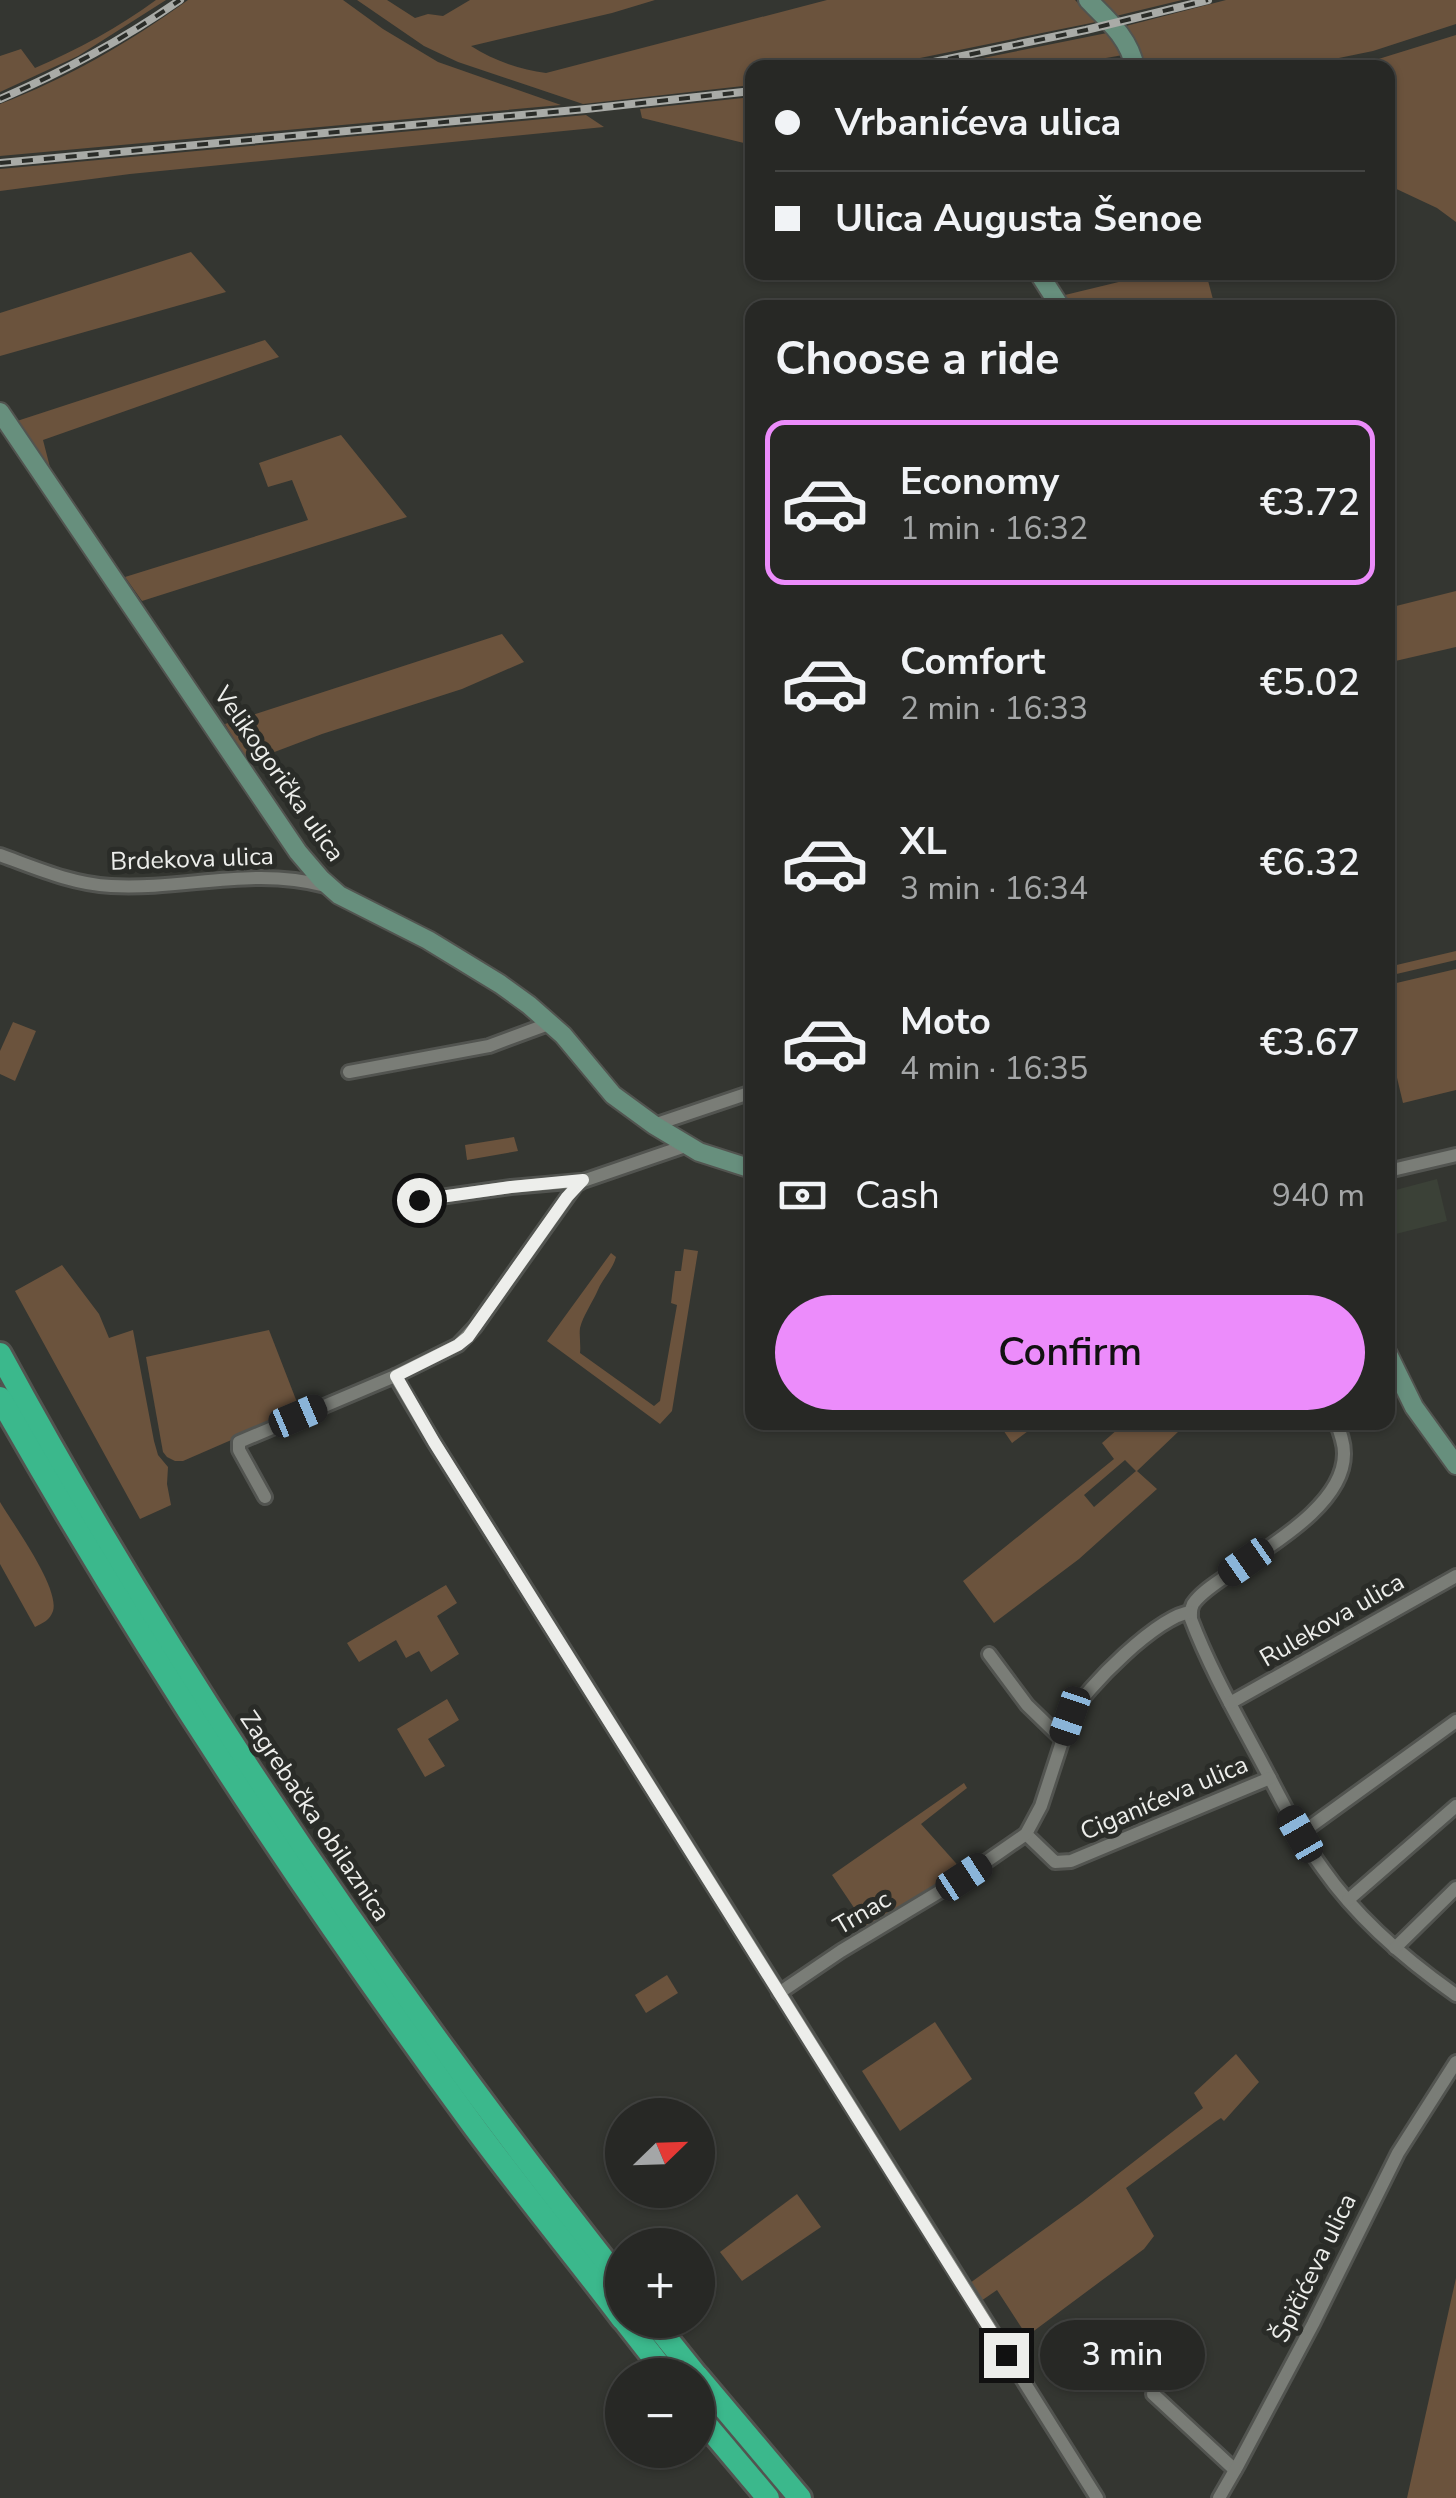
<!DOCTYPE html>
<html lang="en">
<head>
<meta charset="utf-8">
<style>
  :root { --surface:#272825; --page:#2f302d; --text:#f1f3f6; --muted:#a4a6a7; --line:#434442; --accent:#ec8cfb }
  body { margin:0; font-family:"Nunito Sans",sans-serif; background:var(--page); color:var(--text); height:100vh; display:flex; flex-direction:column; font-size:38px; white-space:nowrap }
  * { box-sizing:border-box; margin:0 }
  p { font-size:32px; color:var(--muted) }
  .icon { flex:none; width:55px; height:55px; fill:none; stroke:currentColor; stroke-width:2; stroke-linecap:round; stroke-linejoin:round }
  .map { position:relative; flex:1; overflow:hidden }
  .sheet { position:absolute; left:745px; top:300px; width:650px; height:1130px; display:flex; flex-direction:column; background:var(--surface); border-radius:20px; box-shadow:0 2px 8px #0004,0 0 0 2px var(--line) }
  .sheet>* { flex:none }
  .top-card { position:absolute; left:745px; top:60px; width:650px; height:220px; border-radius:20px; box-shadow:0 2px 8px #0004,0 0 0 2px var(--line); display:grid; align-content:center; height:220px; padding:0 30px; background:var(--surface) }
  .needle { width:65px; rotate:67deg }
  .tools { position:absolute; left:605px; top:2098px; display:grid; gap:20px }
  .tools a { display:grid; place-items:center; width:110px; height:110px; border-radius:50%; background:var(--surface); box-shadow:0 2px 8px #0004,0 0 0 2px var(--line); font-size:50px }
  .end { position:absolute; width:45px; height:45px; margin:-22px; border:12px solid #edeeeb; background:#111; box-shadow:0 0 0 5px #111 }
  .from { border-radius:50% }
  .bubble { position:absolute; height:70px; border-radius:35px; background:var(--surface); box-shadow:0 2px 8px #0004,0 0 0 2px var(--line); font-size:32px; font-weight:600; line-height:70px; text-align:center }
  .car { position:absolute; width:30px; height:60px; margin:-30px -15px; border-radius:12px; box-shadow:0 0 8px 2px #0007; background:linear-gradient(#222 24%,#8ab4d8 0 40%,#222 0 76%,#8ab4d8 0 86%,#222 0) }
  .top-card b { display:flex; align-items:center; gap:35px; height:95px; font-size:38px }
  .top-card b+b { border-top:2px solid var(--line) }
  .top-card i { width:25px; height:25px; background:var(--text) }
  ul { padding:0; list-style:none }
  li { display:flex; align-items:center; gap:30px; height:165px; margin:0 20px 15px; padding:0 10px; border:5px solid transparent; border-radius:20px }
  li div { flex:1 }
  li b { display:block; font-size:38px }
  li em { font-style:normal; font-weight:600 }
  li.on { border-color:var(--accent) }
  li>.icon { width:90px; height:90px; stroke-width:1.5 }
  h2 { padding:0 30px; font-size:45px; line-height:120px }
  .pay { display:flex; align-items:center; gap:25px; height:110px; padding:0 30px; font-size:38px }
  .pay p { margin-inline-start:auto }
  .primary-button { display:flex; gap:20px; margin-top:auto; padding:20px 30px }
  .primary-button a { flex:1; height:115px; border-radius:60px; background:var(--accent); color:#111; font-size:40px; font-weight:600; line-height:115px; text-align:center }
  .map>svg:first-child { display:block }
  .built { fill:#3b4137 }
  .green { fill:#6b533d; fill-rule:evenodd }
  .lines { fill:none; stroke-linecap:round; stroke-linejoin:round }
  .street-casing { stroke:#525450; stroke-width:18 }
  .secondary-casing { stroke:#525450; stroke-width:22 }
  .highway-casing { stroke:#525450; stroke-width:28 }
  .street { stroke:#7a7d77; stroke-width:12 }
  .secondary { stroke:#678f7d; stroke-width:18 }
  .highway { stroke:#3bb88c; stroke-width:22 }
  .rail-casing { stroke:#a9aba7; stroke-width:8 }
  .rail { stroke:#2a2c28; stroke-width:4; stroke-dasharray:11; stroke-linecap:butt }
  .route { stroke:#edeeeb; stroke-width:12 }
  .labels { text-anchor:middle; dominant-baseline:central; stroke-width:10; stroke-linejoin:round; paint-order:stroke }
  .street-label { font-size:25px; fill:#edeeeb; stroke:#2a2c28 }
</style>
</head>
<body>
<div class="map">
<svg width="1456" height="2498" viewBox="0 0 1456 2498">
  <rect width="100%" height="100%" fill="#343631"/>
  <polygon class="built" points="1437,1179 1447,1221 1388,1236 1388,1192"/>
  <g class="green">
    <path d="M156 0H166L78 56 0 92V56L21 49 35 68C77 50 119 27 156 0Z"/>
    <path d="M188 0H343L383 29 438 62 561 105 0 156V104C66 79 130 42 188 0Z"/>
    <path d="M357 0H387L415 18 428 14 443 16 470 0H655L612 13 471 46C493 60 520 70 546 73L827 0H1075L1096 22 920 58 862 67 752 68V85L583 104 458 62 424 46Z"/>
    <polygon points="1099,0 1182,0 1116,16"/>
    <polygon points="1226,0 1456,0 1456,24 1373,51 1295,67 1143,67 1122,27"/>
    <polygon points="1107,33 1123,55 1055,67 933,68"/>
    <polygon points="1456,35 1456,222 1437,208 1388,185 1388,68 1344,67 1372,61"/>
    <polygon points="752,97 752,145 642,118 640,109"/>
    <polygon points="586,115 604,127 130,174 0,191 0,169"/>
    <polygon points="191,252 226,292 0,356 0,313"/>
    <polygon points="1160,272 1206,273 1215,307 1073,307 1065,295"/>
    <polygon points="265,340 279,357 43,440 51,471 17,421"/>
    <polygon points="341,435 407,517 142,601 125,577 308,520 292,480 268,487 259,463"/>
    <polygon points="1456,591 1456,647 1391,662 1388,647 1388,608"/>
    <polygon points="502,634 524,662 462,689 322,734 248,762 225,724"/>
    <polygon points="1456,951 1456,960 1388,976 1388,967"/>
    <polygon points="1456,969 1456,1090 1403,1103 1388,1040 1388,985"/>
    <polygon points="13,1022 36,1031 15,1081 0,1074 0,1051"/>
    <polygon points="514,1137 518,1151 467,1160 465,1145"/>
    <path d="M684 1249 698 1251 672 1411 660 1424 547 1341 611 1253 616 1257C612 1271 602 1279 597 1292 592 1303 583 1316 580 1328 579 1336 581 1345 580 1353L654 1406 660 1401 677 1305 671 1303 675 1271H681Z"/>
    <polygon points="62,1265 99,1314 109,1338 133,1330 154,1441 158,1455 168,1467 167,1484 171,1505 140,1519 15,1291"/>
    <polygon points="269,1330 300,1410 183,1461 175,1461 167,1457 163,1452 146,1357"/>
    <path d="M1126 1422 1170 1423 1179 1431 1137 1471 1157 1489 1079 1559 994 1623 963 1581 1114 1459 1102 1443ZM1125 1460 1136 1471 1094 1507 1084 1495Z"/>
    <polygon points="1001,1423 1001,1422 1039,1423 1012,1443 999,1424"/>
    <path d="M0 1502C13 1524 60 1588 53 1611 50 1620 43 1623 35 1627L0 1564Z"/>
    <polygon points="446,1585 457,1603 437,1616 459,1654 431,1672 419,1651 406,1658 396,1640 359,1662 347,1643"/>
    <polygon points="447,1699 459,1720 428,1739 445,1766 425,1777 397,1729"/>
    <polygon points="964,1783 967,1788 921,1824 963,1871 869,1930 832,1875"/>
    <polygon points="667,1975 678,1993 646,2013 635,1995"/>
    <polygon points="935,2022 972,2079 900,2131 862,2071"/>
    <polygon points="1236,2054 1259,2082 1224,2121 1221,2118 1215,2122 1126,2188 1154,2236 1144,2249 1027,2336 997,2290 981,2301 970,2283 1082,2202 1203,2108 1194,2093"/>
    <polygon points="797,2194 821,2227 742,2281 720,2252"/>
    <polygon points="1456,2278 1456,2498 1407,2498"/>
  </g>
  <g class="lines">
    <g class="street-casing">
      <g id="street">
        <path d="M0 855C36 868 72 884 111 886 186 890 252 866 326 886"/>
        <polyline points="349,1072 489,1046 551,1023"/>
        <polyline points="654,1125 752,1092"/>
        <polyline points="1388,1171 1456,1155"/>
        <polyline points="419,1200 511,1187 580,1181"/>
        <polyline points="395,1376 434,1442 1097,2498"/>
        <path d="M1336 1422C1340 1432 1344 1442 1344 1453 1345 1505 1266 1548 1229 1574 1218 1582 1201 1592 1193 1604 1190 1610 1191 1612 1191 1619 1208 1664 1232 1707 1255 1750 1277 1790 1296 1832 1323 1869 1358 1919 1406 1960 1456 1995"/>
        <polyline points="265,1497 239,1450 239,1442 395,1376 458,1345 475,1327 576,1185 583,1181 688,1145"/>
        <polyline points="989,1654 1027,1705 1062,1739"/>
        <polyline points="1230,1703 1456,1576"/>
        <polyline points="1026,1834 1055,1862 1071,1861 1270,1778"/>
        <polyline points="1300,1834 1456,1721"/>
        <polyline points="1348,1900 1456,1806"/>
        <polyline points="1395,1948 1456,1888"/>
        <path d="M779 1993 841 1951 964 1877 1026 1834 1041 1806 1070 1717C1085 1688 1159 1615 1191 1612"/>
        <polyline points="1153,2394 1235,2470"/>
        <polyline points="1219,2498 1238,2465 1313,2324 1398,2153 1456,2062"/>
      </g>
    </g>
    <g class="secondary-casing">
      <g id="secondary">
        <path d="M1088 0C1108 20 1130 39 1135 68"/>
        <polyline points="1038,272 1061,308"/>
        <polyline points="0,412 298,852 321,879 339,895 428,940 500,984 529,1005 563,1035 613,1095 654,1125 699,1152 752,1169"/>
        <polyline points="1388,1354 1414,1407 1456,1465"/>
      </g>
    </g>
    <g class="highway-casing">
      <g id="highway">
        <path d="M0 1354C178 1682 391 1991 622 2283"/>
        <path d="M0 1398C142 1649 300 1889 470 2121 519 2188 572 2252 622 2318"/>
        <polyline points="624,2320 667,2375"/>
        <polyline points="652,2320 696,2375"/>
        <polyline points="698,2377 800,2498"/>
        <polyline points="698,2415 768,2498"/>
      </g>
    </g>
    <use href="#street" class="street"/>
    <use href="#secondary" class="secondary"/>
    <use href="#highway" class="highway"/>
    <g class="rail-casing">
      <g id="rail">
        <polyline points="905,68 1086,30 1208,0"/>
        <path d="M0 99C63 72 124 39 180 0"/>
        <polyline points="0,163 586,109 752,91"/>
      </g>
    </g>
    <use href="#rail" class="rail"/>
  </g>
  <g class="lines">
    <polyline class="route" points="419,1200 511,1187 583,1180 567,1197 468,1337 458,1345 396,1376 434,1442 1006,2355"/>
  </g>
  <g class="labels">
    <g class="street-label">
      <text transform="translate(279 774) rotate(55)">Velikogorička ulica</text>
      <text transform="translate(192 859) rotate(-2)">Brdekova ulica</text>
      <text transform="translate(1332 1620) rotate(-30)">Rulekova ulica</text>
      <text transform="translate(1164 1798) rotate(-23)">Ciganićeva ulica</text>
      <text transform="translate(315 1816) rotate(56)">Zagrebačka obilaznica</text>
      <text transform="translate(862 1913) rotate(-31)">Trnac</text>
      <text transform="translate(1314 2268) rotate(-64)">Špičićeva ulica</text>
    </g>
  </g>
</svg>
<div class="tools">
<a><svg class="needle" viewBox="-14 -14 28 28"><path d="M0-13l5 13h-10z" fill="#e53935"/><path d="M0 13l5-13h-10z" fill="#a4a6a7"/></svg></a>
<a>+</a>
<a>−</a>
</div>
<i class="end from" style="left:419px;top:1200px"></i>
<i class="end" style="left:1006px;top:2355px"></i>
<div class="bubble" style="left:1040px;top:2320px;width:165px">3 min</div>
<i class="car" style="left:298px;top:1416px;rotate:67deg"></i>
<i class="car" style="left:1246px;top:1562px;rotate:235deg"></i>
<i class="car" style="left:1070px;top:1716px;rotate:199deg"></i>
<i class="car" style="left:1300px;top:1834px;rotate:330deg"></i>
<i class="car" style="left:964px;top:1877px;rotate:57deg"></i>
<div class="top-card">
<b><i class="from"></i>Vrbanićeva ulica</b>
<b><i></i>Ulica Augusta Šenoe</b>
</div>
<section class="sheet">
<h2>Choose a ride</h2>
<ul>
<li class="on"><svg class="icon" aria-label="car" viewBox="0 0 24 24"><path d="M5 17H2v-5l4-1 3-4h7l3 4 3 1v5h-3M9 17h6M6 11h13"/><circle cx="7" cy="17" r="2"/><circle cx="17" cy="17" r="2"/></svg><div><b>Economy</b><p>1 min · 16:32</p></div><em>€3.72</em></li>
<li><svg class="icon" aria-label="car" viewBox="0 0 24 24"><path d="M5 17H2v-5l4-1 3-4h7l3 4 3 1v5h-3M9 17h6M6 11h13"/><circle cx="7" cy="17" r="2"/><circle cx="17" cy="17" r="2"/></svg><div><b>Comfort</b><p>2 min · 16:33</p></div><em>€5.02</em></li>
<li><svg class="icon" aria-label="car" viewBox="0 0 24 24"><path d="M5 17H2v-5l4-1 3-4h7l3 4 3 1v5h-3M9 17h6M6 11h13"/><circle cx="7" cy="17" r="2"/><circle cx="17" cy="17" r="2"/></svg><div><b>XL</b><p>3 min · 16:34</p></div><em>€6.32</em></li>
<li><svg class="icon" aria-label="car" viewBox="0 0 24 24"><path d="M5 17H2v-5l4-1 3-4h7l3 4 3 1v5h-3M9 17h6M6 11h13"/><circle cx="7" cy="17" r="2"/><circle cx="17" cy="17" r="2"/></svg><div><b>Moto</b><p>4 min · 16:35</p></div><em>€3.67</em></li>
</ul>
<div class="pay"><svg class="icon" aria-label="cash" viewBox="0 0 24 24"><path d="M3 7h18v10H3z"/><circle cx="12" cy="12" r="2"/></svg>Cash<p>940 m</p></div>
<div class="primary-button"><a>Confirm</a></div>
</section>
</div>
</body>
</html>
